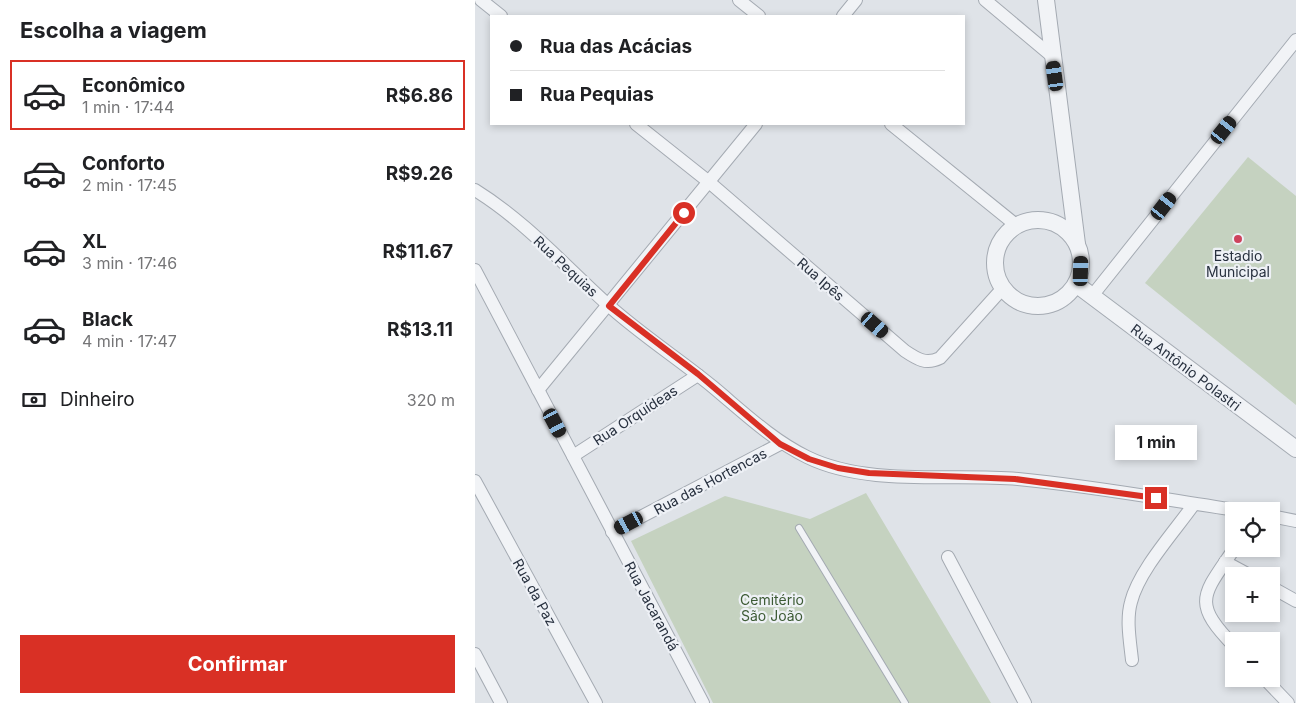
<!DOCTYPE html>
<html lang="pt">
<head>
<meta charset="utf-8">
<style>
  :root { --surface:#fff; --page:#f6f6f6; --text:#202124; --muted:#757577; --line:#e0e0e0; --accent:#d93025 }
  body { margin:0; font-family:Inter,sans-serif; background:var(--page); color:var(--text); height:100vh; display:flex; flex-direction:column; font-size:19px; white-space:nowrap }
  * { box-sizing:border-box; margin:0 }
  p { font-size:16px; color:var(--muted) }
  .icon { flex:none; width:28px; height:28px; fill:none; stroke:currentColor; stroke-width:2; stroke-linecap:round; stroke-linejoin:round }
  .map { position:relative; flex:1; overflow:hidden }
  .sheet { display:flex; flex-direction:column; background:var(--surface); width:475px }
  .sheet>* { flex:none }
  .top-card { position:absolute; left:15px; top:15px; width:475px; height:110px; border-radius:0px; box-shadow:0 2px 8px #0003; display:grid; align-content:center; height:110px; padding:0 20px; background:var(--surface) }
  .tools { position:absolute; left:750px; top:502px; display:grid; gap:10px }
  .tools a { display:grid; place-items:center; width:55px; height:55px; border-radius:0px; background:var(--surface); box-shadow:0 2px 8px #0003; font-size:25px }
  .end { position:absolute; width:22px; height:22px; margin:-11px; border:6px solid #d93025; background:#fff; box-shadow:0 0 0 2px #fff }
  .from { border-radius:50% }
  .bubble { position:absolute; height:35px; border-radius:0px; background:var(--surface); box-shadow:0 2px 8px #0003; font-size:16px; font-weight:700; line-height:35px; text-align:center }
  .car { position:absolute; width:15px; height:30px; margin:-15px -8px; border-radius:6px; box-shadow:0 0 4px 1px #0007; background:linear-gradient(#222 24%,#8ab4d8 0 40%,#222 0 76%,#8ab4d8 0 86%,#222 0) }
  .top-card b { display:flex; align-items:center; gap:18px; height:48px; font-size:19px }
  .top-card b+b { border-top:1px solid var(--line) }
  .top-card i { width:12px; height:12px; background:var(--text) }
  ul { padding:0; list-style:none }
  li { display:flex; align-items:center; gap:15px; height:70px; margin:0 10px 8px; padding:0 10px; border:2px solid transparent; border-radius:0px }
  li div { flex:1 }
  li b { display:block; font-size:19px }
  li em { font-style:normal; font-weight:700 }
  li.active { border-color:var(--accent) }
  li>.icon { width:45px; height:45px; stroke-width:1.5 }
  h2 { padding:0 20px; font-size:22px; line-height:60px }
  .pay { display:flex; align-items:center; gap:12px; height:55px; padding:0 20px; font-size:19px }
  .pay p { margin-inline-start:auto }
  .primary-button { display:flex; gap:10px; margin-top:auto; padding:10px 20px }
  .primary-button a { flex:1; height:58px; border-radius:0px; background:var(--accent); color:#fff; font-size:20px; font-weight:700; line-height:58px; text-align:center }
  main { display:flex; flex:1; min-height:0 }
  .map>svg:first-child { display:block }
  .green { fill:#c5d2c0 }
  .lines { fill:none; stroke-linecap:round; stroke-linejoin:round }
  .service-casing { stroke:#a4aab2; stroke-width:8 }
  .minor-casing { stroke:#a4aab2; stroke-width:14 }
  .tertiary-casing { stroke:#a4aab2; stroke-width:18 }
  .service { stroke:#f1f3f6; stroke-width:6 }
  .minor { stroke:#f1f3f6; stroke-width:12 }
  .tertiary { stroke:#f1f3f6; stroke-width:16 }
  .route { stroke:#d93025; stroke-width:6 }
  .poi-dot { fill:#ce435d; stroke:#eef1f6; stroke-width:2 }
  .labels { text-anchor:middle; dominant-baseline:central; stroke-width:4.5; stroke-linejoin:round; paint-order:stroke }
  .poi-label { font-size:14px; fill:#28313f; stroke:#eef1f6 }
  .street-label { font-size:14px; fill:#28313f; stroke:#eef1f6 }
  .park-label { font-size:14px; fill:#3d5b35; stroke:#eef1f6 }
</style>
</head>
<body>
<main>
<section class="sheet">
<h2>Escolha a viagem</h2>
<ul>
<li class="active"><svg class="icon" aria-label="car" viewBox="0 0 24 24"><path d="M5 17H2v-5l4-1 3-4h7l3 4 3 1v5h-3M9 17h6M6 11h13"/><circle cx="7" cy="17" r="2"/><circle cx="17" cy="17" r="2"/></svg><div><b>Econômico</b><p>1 min · 17:44</p></div><em>R$6.86</em></li>
<li><svg class="icon" aria-label="car" viewBox="0 0 24 24"><path d="M5 17H2v-5l4-1 3-4h7l3 4 3 1v5h-3M9 17h6M6 11h13"/><circle cx="7" cy="17" r="2"/><circle cx="17" cy="17" r="2"/></svg><div><b>Conforto</b><p>2 min · 17:45</p></div><em>R$9.26</em></li>
<li><svg class="icon" aria-label="car" viewBox="0 0 24 24"><path d="M5 17H2v-5l4-1 3-4h7l3 4 3 1v5h-3M9 17h6M6 11h13"/><circle cx="7" cy="17" r="2"/><circle cx="17" cy="17" r="2"/></svg><div><b>XL</b><p>3 min · 17:46</p></div><em>R$11.67</em></li>
<li><svg class="icon" aria-label="car" viewBox="0 0 24 24"><path d="M5 17H2v-5l4-1 3-4h7l3 4 3 1v5h-3M9 17h6M6 11h13"/><circle cx="7" cy="17" r="2"/><circle cx="17" cy="17" r="2"/></svg><div><b>Black</b><p>4 min · 17:47</p></div><em>R$13.11</em></li>
</ul>
<div class="pay"><svg class="icon" aria-label="cash" viewBox="0 0 24 24"><path d="M3 7h18v10H3z"/><circle cx="12" cy="12" r="2"/></svg>Dinheiro<p>320 m</p></div>
<div class="primary-button"><a>Confirmar</a></div>
</section>
<div class="map">
<svg width="821" height="703" viewBox="0 0 821 703">
  <rect width="100%" height="100%" fill="#dfe3e8"/>
  <g class="green">
    <polygon points="773,157 821,196 821,405 670,283"/>
    <polygon points="391,493 516,703 238,703 156,541 250,496 335,519"/>
  </g>
  <g class="lines">
    <g class="service-casing">
      <polyline id="service" points="324,528 430,703"/>
    </g>
    <g class="minor-casing">
      <g id="minor">
        <polyline points="6,0 26,16"/>
        <polyline points="264,0 284,16"/>
        <polyline points="510,0 578,57"/>
        <polyline points="368,16 381,0"/>
        <path d="M161 124 234 182 430 351C442 359 451 365 465 358L528 288"/>
        <polyline points="416,124 541,225"/>
        <path d="M0 190C50 221 89 265 132 304 165 334 204 359 238 387 268 412 297 440 332 457 393 487 477 473 543 479 618 486 693 500 767 511"/>
        <polyline points="0,270 228,703"/>
        <polyline points="617,296 821,40"/>
        <polyline points="63,390 281,124"/>
        <polyline points="98,456 223,375"/>
        <polyline points="0,481 121,703"/>
        <polyline points="796,516 821,521"/>
        <polyline points="137,532 305,444"/>
        <polyline points="473,557 550,703"/>
        <polyline points="750,562 776,576"/>
        <polyline points="796,587 821,601"/>
        <path d="M759 646C716 602 728 595 759 549"/>
        <polyline points="0,654 26,703"/>
        <path d="M657 660C655 641 651 620 656 602 664 570 700 531 719 504"/>
        <polyline points="790,679 813,703"/>
      </g>
    </g>
    <g class="tertiary-casing">
      <g id="tertiary">
        <polyline points="571,0 602,244"/>
        <circle cx="563" cy="263" r="43"/>
        <polyline points="601,284 821,449"/>
      </g>
    </g>
    <use href="#service" class="service"/>
    <use href="#minor" class="minor"/>
    <use href="#tertiary" class="tertiary"/>
  </g>
  <g class="lines">
    <polyline class="route" points="209,213 134,306 223,374 305,444 334,459 363,468 394,473 540,479 681,498"/>
  </g>
  <circle class="poi-dot" cx="763" cy="239" r="5"/>
  <g class="labels">
    <g class="poi-label">
      <text x="763" y="255">Estadio<tspan x="763" dy="16">Municipal</tspan></text>
    </g>
    <g class="street-label">
      <text transform="translate(91 266) rotate(43)">Rua Pequias</text>
      <text transform="translate(346 279) rotate(41)">Rua Ipês</text>
      <text transform="translate(711 367) rotate(37)">Rua Antônio Polastri</text>
      <text transform="translate(160 415) rotate(-33)">Rua Orquídeas</text>
      <text transform="translate(235 481) rotate(-28)">Rua das Hortencas</text>
      <text transform="translate(60 592) rotate(61)">Rua da Paz</text>
      <text transform="translate(177 606) rotate(62)">Rua Jacarandá</text>
    </g>
    <g class="park-label">
      <text x="297" y="599">Cemitério<tspan x="297" dy="16">São João</tspan></text>
    </g>
  </g>
</svg>
<div class="tools">
<a><svg class="icon" aria-label="locate" viewBox="0 0 24 24"><circle cx="12" cy="12" r="6"/><path d="M12 2v4M12 18v4M2 12h4M18 12h4"/></svg></a>
<a>+</a>
<a>−</a>
</div>
<i class="end from" style="left:209px;top:213px"></i>
<i class="end" style="left:681px;top:498px"></i>
<div class="bubble" style="left:640px;top:425px;width:82px">1 min</div>
<i class="car" style="left:580px;top:76px;rotate:352deg"></i>
<i class="car" style="left:749px;top:130px;rotate:39deg"></i>
<i class="car" style="left:689px;top:206px;rotate:38deg"></i>
<i class="car" style="left:606px;top:271px;rotate:2deg"></i>
<i class="car" style="left:400px;top:325px;rotate:131deg"></i>
<i class="car" style="left:80px;top:423px;rotate:152deg"></i>
<i class="car" style="left:154px;top:523px;rotate:242deg"></i>
<div class="top-card">
<b><i class="from"></i>Rua das Acácias</b>
<b><i></i>Rua Pequias</b>
</div>
</div>
</main>
</body>
</html>
